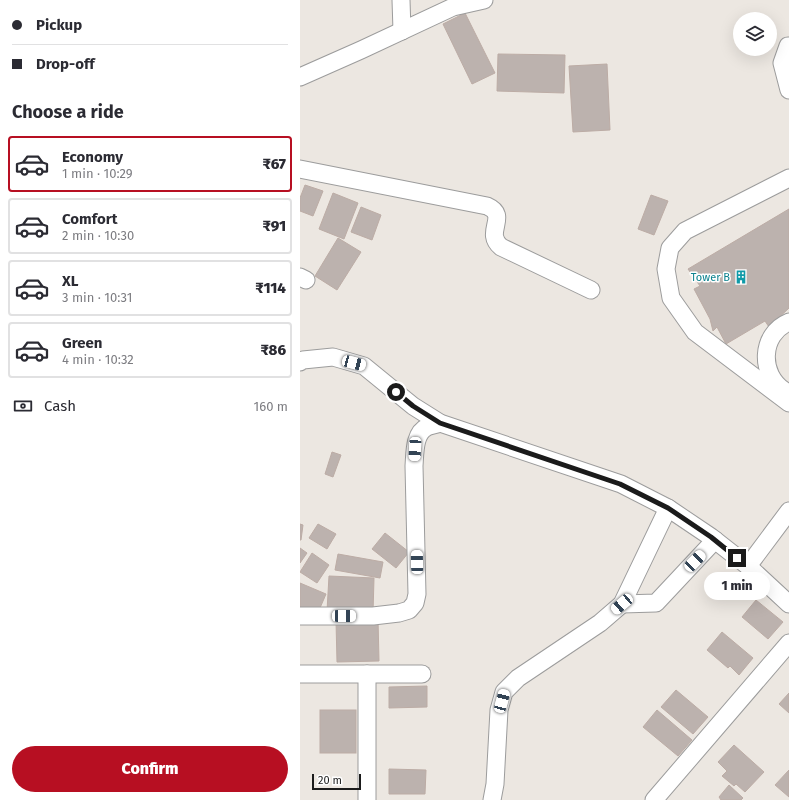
<!DOCTYPE html>
<html lang="en">
<head>
<meta charset="utf-8">
<style>
  :root { --surface:#fff; --page:#f2f2f3; --text:#2b2b33; --muted:#7c7c81; --line:#e1e1e2; --accent:#b70f22 }
  body { margin:0; font-family:"Fira Sans",sans-serif; background:var(--page); color:var(--text); height:100vh; display:flex; flex-direction:column; font-size:15px; white-space:nowrap }
  * { box-sizing:border-box; margin:0 }
  p { font-size:13px; color:var(--muted) }
  .icon { flex:none; width:22px; height:22px; fill:none; stroke:currentColor; stroke-width:2; stroke-linecap:round; stroke-linejoin:round }
  .map { position:relative; flex:1; overflow:hidden }
  .sheet { display:flex; flex-direction:column; background:var(--surface); width:300px }
  .sheet>* { flex:none }
  .top-card { display:grid; align-content:center; height:88px; padding:0 12px; background:var(--surface) }
  .controls { position:absolute; left:433px; top:12px; display:grid; gap:8px }
  .controls a { display:grid; place-items:center; width:44px; height:44px; border-radius:50%; background:var(--surface); box-shadow:0 4px 16px #0002; font-size:20px }
  .scale { position:absolute; left:12px; bottom:10px; width:49px; box-sizing:border-box; padding-left:4px; border:2px solid #1b1b1b; border-top:0; font-size:11px; line-height:14px; white-space:nowrap; color:#1b1b1b; -webkit-text-stroke:3px #fff; paint-order:stroke }
  .end { position:absolute; width:18px; height:18px; margin:-9px; border:5px solid #1b1b1b; background:#fff; box-shadow:0 0 0 2px #fff }
  .from { border-radius:50% }
  .bubble { position:absolute; height:28px; border-radius:14px; background:var(--surface); box-shadow:0 4px 16px #0002; font-size:13px; font-weight:800; line-height:28px; text-align:center }
  .car { position:absolute; width:12px; height:24px; margin:-12px -6px; border-radius:5px; box-shadow:0 0 3px 1px #0007; background:linear-gradient(#fff 24%,#345 0 40%,#fff 0 76%,#345 0 86%,#fff 0) }
  .top-card b { display:flex; align-items:center; gap:14px; height:38px; font-size:15px }
  .top-card b+b { border-top:1px solid var(--line) }
  .top-card i { width:10px; height:10px; background:var(--text) }
  ul { padding:0; list-style:none }
  li { display:flex; align-items:center; gap:12px; height:56px; margin:0 8px 6px; padding:0 4px; border:2px solid var(--line); border-radius:4px }
  li div { flex:1 }
  li b { display:block; font-size:15px }
  li em { font-style:normal; font-weight:800 }
  li.selected { border-color:var(--accent) }
  li>.icon { width:36px; height:36px; stroke-width:1.5 }
  h2 { padding:0 12px; font-size:18px; line-height:48px }
  .pay { display:flex; align-items:center; gap:10px; height:44px; padding:0 12px; font-size:15px }
  .pay p { margin-inline-start:auto }
  .cta { display:flex; gap:8px; margin-top:auto; padding:8px 12px }
  .cta a { flex:1; height:46px; border-radius:24px; background:var(--accent); color:#fff; font-size:16px; font-weight:800; line-height:46px; text-align:center }
  main { display:flex; flex:1; min-height:0 }
  .map>svg:first-child { display:block }
  .building { fill:#bcb2ae; stroke:#bcaca5 }
  .lines { fill:none; stroke-linecap:round; stroke-linejoin:round }
  .minor-casing { stroke:#9c9c9c; stroke-width:19 }
  .minor { stroke:#fff; stroke-width:17 }
  .route { stroke:#1b1b1b; stroke-width:5 }
  .labels { text-anchor:middle; dominant-baseline:central; stroke-width:3; stroke-linejoin:round; paint-order:stroke }
  .culture-label { font-size:11px; fill:#0d838f; stroke:#fff; text-anchor:end }
</style>
</head>
<body>
<main>
<section class="sheet">
<div class="top-card">
<b><i class="from"></i>Pickup</b>
<b><i></i>Drop-off</b>
</div>
<h2>Choose a ride</h2>
<ul>
<li class="selected"><svg class="icon" aria-label="car" viewBox="0 0 24 24"><path d="M5 17H2v-5l4-1 3-4h7l3 4 3 1v5h-3M9 17h6M6 11h13"/><circle cx="7" cy="17" r="2"/><circle cx="17" cy="17" r="2"/></svg><div><b>Economy</b><p>1 min · 10:29</p></div><em>₹67</em></li>
<li><svg class="icon" aria-label="car" viewBox="0 0 24 24"><path d="M5 17H2v-5l4-1 3-4h7l3 4 3 1v5h-3M9 17h6M6 11h13"/><circle cx="7" cy="17" r="2"/><circle cx="17" cy="17" r="2"/></svg><div><b>Comfort</b><p>2 min · 10:30</p></div><em>₹91</em></li>
<li><svg class="icon" aria-label="car" viewBox="0 0 24 24"><path d="M5 17H2v-5l4-1 3-4h7l3 4 3 1v5h-3M9 17h6M6 11h13"/><circle cx="7" cy="17" r="2"/><circle cx="17" cy="17" r="2"/></svg><div><b>XL</b><p>3 min · 10:31</p></div><em>₹114</em></li>
<li><svg class="icon" aria-label="car" viewBox="0 0 24 24"><path d="M5 17H2v-5l4-1 3-4h7l3 4 3 1v5h-3M9 17h6M6 11h13"/><circle cx="7" cy="17" r="2"/><circle cx="17" cy="17" r="2"/></svg><div><b>Green</b><p>4 min · 10:32</p></div><em>₹86</em></li>
</ul>
<div class="pay"><svg class="icon" aria-label="cash" viewBox="0 0 24 24"><path d="M3 7h18v10H3z"/><circle cx="12" cy="12" r="2"/></svg>Cash<p>160 m</p></div>
<div class="cta"><a>Confirm</a></div>
</section>
<div class="map">
<svg width="489" height="800" viewBox="0 0 489 800">
  <rect width="100%" height="100%" fill="#ece7e1"/>
  <g class="building">
    <polygon points="165,13 195,73 172,84 143,24"/>
    <polygon points="198,54 265,55 264,93 197,91"/>
    <polygon points="307,64 310,130 273,132 269,66"/>
    <polygon points="5,185 23,191 13,216 0,211 0,198"/>
    <polygon points="33,193 58,203 44,239 19,229"/>
    <polygon points="351,195 368,201 354,235 338,229"/>
    <polygon points="61,207 81,215 72,240 51,232"/>
    <polygon points="489,209 489,308 469,327 465,321 426,344 417,327 413,331 410,319 394,289 400,286 388,269"/>
    <polygon points="38,238 61,252 37,290 15,276"/>
    <polygon points="32,452 41,455 33,477 25,474"/>
    <polygon points="0,524 3,525 1,540 0,540"/>
    <polygon points="18,524 36,534 27,549 9,538"/>
    <polygon points="85,533 109,552 96,568 72,549"/>
    <polygon points="0,548 7,553 0,563"/>
    <polygon points="12,553 29,565 17,583 0,572"/>
    <polygon points="38,554 83,562 80,578 35,570"/>
    <polygon points="29,576 74,578 73,613 27,611"/>
    <polygon points="0,583 26,594 17,615 0,608"/>
    <polygon points="456,600 483,622 468,639 442,617"/>
    <polygon points="78,619 79,661 37,662 36,621"/>
    <polygon points="422,632 453,658 439,675 430,666 428,668 407,650"/>
    <polygon points="127,686 127,707 89,708 89,687"/>
    <polygon points="376,690 408,717 393,734 361,707"/>
    <polygon points="489,693 489,713 479,704"/>
    <rect x="20" y="710" width="36" height="43"/>
    <polygon points="357,710 392,740 378,756 343,727"/>
    <polygon points="434,745 464,772 445,792 436,784 434,786 422,776 427,771 418,762"/>
    <polygon points="89,769 126,770 125,794 89,794"/>
    <polygon points="489,770 489,797 475,785"/>
    <polygon points="429,785 443,798 441,800 421,800 419,797"/>
  </g>
  <g class="lines">
    <g class="minor-casing">
      <g id="minor">
        <polyline points="101,0 102,31"/>
        <polyline points="489,46 488,46 482,63 489,90"/>
        <polyline points="0,77 61,50 153,7 184,0"/>
        <path d="M0 169 187 206C210 216 183 232 201 247L291 290"/>
        <polyline points="489,178 385,231 370,248 366,269 371,298 395,332 489,403"/>
        <polyline points="0,277 6,280"/>
        <polyline points="0,362 3,360 33,357 64,366 113,406 140,423 321,484 368,508 411,537 448,566"/>
        <path d="M485 391C459 375 460 334 489 322"/>
        <polyline points="489,511 448,566 489,604"/>
        <polyline points="322,604 356,603 415,540"/>
        <path d="M0 616H73L99 613 109 610 115 603 117 594 114 466C115 453 114 433 127 427 131 425 136 425 140 423"/>
        <polyline points="0,674 122,674"/>
        <polyline points="67,674 67,800"/>
        <polyline points="192,800 195,784 199,710 204,692 218,678 300,623 322,604 368,508"/>
        <polyline points="354,800 489,643"/>
      </g>
    </g>
    <use href="#minor" class="minor"/>
  </g>
  <g class="lines">
    <polyline class="route" points="96,392 113,406 140,423 320,484 368,508 411,537 437,558"/>
  </g>
  <defs>
    <g id="building-bare" transform="scale(1.08)"><path d="M-4-6H4V6H1V3H-1V6H-4ZM-2.5-4.3h1.7v1.8h-1.7ZM.8-4.3h1.7v1.8H.8ZM-2.5-1h1.7V.8h-1.7ZM.8-1h1.7V.8H.8Z" fill="#0f9aa8" stroke="#fff" stroke-width="2.5" paint-order="stroke"/></g>
  </defs>
  <g fill-rule="evenodd">
    <use href="#building-bare" x="441" y="277"/>
  </g>
  <g class="labels">
    <g class="culture-label">
      <text x="430" y="277">Tower B</text>
    </g>
  </g>
</svg>
<div class="controls">
<a><svg class="icon" aria-label="layers" viewBox="0 0 24 24"><path d="M12 4l9 5-9 5-9-5zM3 14l9 5 9-5"/></svg></a>
</div>
<div class="scale">20 m</div>
<i class="end from" style="left:96px;top:392px"></i>
<i class="end" style="left:437px;top:558px"></i>
<div class="bubble" style="left:404px;top:572px;width:66px">1 min</div>
<i class="car" style="left:54px;top:363px;rotate:105deg"></i>
<i class="car" style="left:115px;top:449px;rotate:183deg"></i>
<i class="car" style="left:395px;top:561px;rotate:44deg"></i>
<i class="car" style="left:117px;top:562px;rotate:359deg"></i>
<i class="car" style="left:322px;top:604px;rotate:229deg"></i>
<i class="car" style="left:44px;top:616px;rotate:90deg"></i>
<i class="car" style="left:202px;top:701px;rotate:15deg"></i>
</div>
</main>
</body>
</html>
